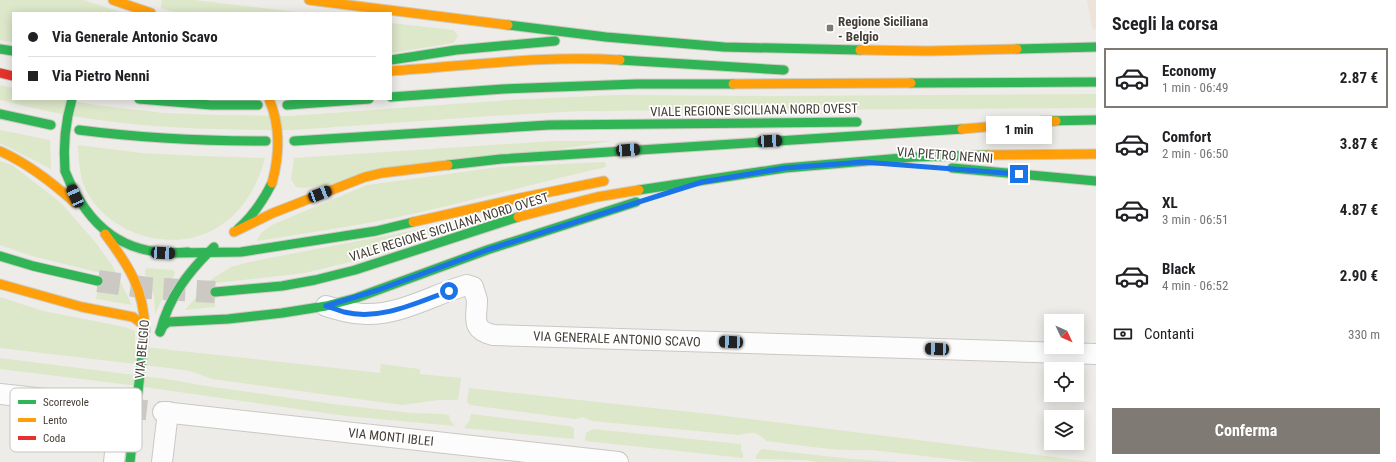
<!DOCTYPE html>
<html lang="it">
<head>
<meta charset="utf-8">
<style>
  :root { --surface:#fff; --page:#f6f6f6; --text:#202124; --muted:#757577; --line:#e0e0e0; --accent:#7f7a74 }
  body { margin:0; font-family:"Roboto Condensed",sans-serif; background:var(--page); color:var(--text); height:100vh; display:flex; flex-direction:column; font-size:15px; white-space:nowrap }
  * { box-sizing:border-box; margin:0 }
  p { font-size:13px; color:var(--muted) }
  .icon { flex:none; width:22px; height:22px; fill:none; stroke:currentColor; stroke-width:2; stroke-linecap:round; stroke-linejoin:round }
  .map { position:relative; flex:1; overflow:hidden }
  .sheet { display:flex; flex-direction:column; background:var(--surface); width:300px }
  .sheet>* { flex:none }
  .hud { position:absolute; left:12px; top:12px; width:380px; height:88px; border-radius:0px; box-shadow:0 2px 10px #0003; display:grid; align-content:center; height:88px; padding:0 16px; background:var(--surface) }
  .needle { width:26px; rotate:134deg }
  .controls { position:absolute; left:1044px; top:314px; display:grid; gap:8px }
  .controls a { display:grid; place-items:center; width:40px; height:40px; border-radius:0px; background:var(--surface); box-shadow:0 2px 10px #0003; font-size:20px }
  .end { position:absolute; width:18px; height:18px; margin:-9px; border:5px solid #1a73e8; background:#fff; box-shadow:0 0 0 2px #fff }
  .from { border-radius:50% }
  .bubble { position:absolute; height:28px; border-radius:0px; background:var(--surface); box-shadow:0 2px 10px #0003; font-size:13px; font-weight:700; line-height:28px; text-align:center }
  .car { position:absolute; width:12px; height:24px; margin:-12px -6px; border-radius:5px; box-shadow:0 0 3px 1px #0007; background:linear-gradient(#222 24%,#8ab4d8 0 40%,#222 0 76%,#8ab4d8 0 86%,#222 0) }
  .hud b { display:flex; align-items:center; gap:14px; height:38px; font-size:15px }
  .hud b+b { border-top:1px solid var(--line) }
  .hud i { width:10px; height:10px; background:var(--text) }
  ul { padding:0; list-style:none }
  li { display:flex; align-items:center; gap:12px; height:60px; margin:0 8px 6px; padding:0 8px; border:2px solid transparent; border-radius:0px }
  li div { flex:1 }
  li b { display:block; font-size:15px }
  li em { font-style:normal; font-weight:700 }
  li.active { border-color:var(--accent) }
  li>.icon { width:36px; height:36px; stroke-width:1.5 }
  h2 { padding:0 16px; font-size:18px; line-height:48px }
  .pay { display:flex; align-items:center; gap:10px; height:44px; padding:0 16px; font-size:15px }
  .pay p { margin-inline-start:auto }
  .primary-button { display:flex; gap:8px; margin-top:auto; padding:8px 16px }
  .primary-button a { flex:1; height:46px; border-radius:0px; background:var(--accent); color:#fff; font-size:16px; font-weight:700; line-height:46px; text-align:center }
  main { display:flex; flex:1; min-height:0 }
  .map>svg:first-child { display:block }
  .commercial { fill:#ede3d8 }
  .green { fill:#dde7c9 }
  .lines { fill:none; stroke-linecap:round; stroke-linejoin:round }
  .street-tunnel { stroke:#ccc9c4; stroke-width:20; stroke-dasharray:20 10; stroke-linecap:butt }
  .secondary-tunnel { stroke:#ccc9c4; stroke-width:22; stroke-dasharray:22 11; stroke-linecap:butt }
  .street-casing { stroke:#cac8c4; stroke-width:22 }
  .fast-casing { stroke:#cfcbc2; stroke-width:11 }
  .slow-casing { stroke:#cfcbc2; stroke-width:11 }
  .jam-casing { stroke:#cfcbc2; stroke-width:11 }
  .street { stroke:#fcfcfc; stroke-width:20 }
  .fast { stroke:#30b455; stroke-width:9 }
  .slow { stroke:#ff9f0a; stroke-width:9 }
  .jam { stroke:#e5322d; stroke-width:9 }
  .fast-bridge-casing { stroke:#cfcbc2; stroke-width:11; stroke-linecap:butt }
  .slow-bridge-casing { stroke:#cfcbc2; stroke-width:11; stroke-linecap:butt }
  .fast-bridge { stroke:#30b455; stroke-width:9 }
  .slow-bridge { stroke:#ff9f0a; stroke-width:9 }
  .route { stroke:#1a73e8; stroke-width:5 }
  .poi-dot { fill:#7f7a74; stroke:#fff; stroke-width:1.5 }
  .labels { text-anchor:middle; dominant-baseline:central; stroke-width:3.5; stroke-linejoin:round; paint-order:stroke }
  .poi-label { font-size:13px; font-weight:bold; fill:#433d35; stroke:#fff; text-anchor:start }
  .street-label { font-size:13px; fill:#433d35; stroke:#fff }
  .key { fill:#fff; stroke:#c7c5c2; stroke-width:1 }
  .key-label { font-size:11px; fill:#433d35 }
</style>
</head>
<body>
<main>
<div class="map">
<svg width="1096" height="462" viewBox="0 0 1096 462">
  <rect width="100%" height="100%" fill="#eeece8"/>
  <polygon class="commercial" points="1087,0 1096,0 1096,29 1092,28"/>
  <g class="green">
    <polygon points="0,0 83,0 124,13 13,13 13,42 0,40"/>
    <polygon points="162,0 194,0 306,13 176,13 161,8"/>
    <polygon points="391,23 454,30 458,36 453,43 391,53"/>
    <path d="M0 85 13 88V99H63L102 106 164 113 218 115 290 116 509 100 617 95 781 96 1096 94V108L581 111 491 116 293 130C228 130 163 129 99 120 65 116 33 108 0 100Z"/>
    <polygon points="0,130 50,140 51,169 0,143"/>
    <polygon points="553,141 612,141 305,188 296,187 291,179 294,158"/>
    <path d="M78 145 142 153 200 156 265 158C257 188 241 215 213 230 170 253 108 234 86 190 79 176 79 160 78 145Z"/>
    <polygon points="0,161 12,165 61,203 95,242 112,265 132,305 96,299 101,273 32,256 0,245"/>
    <path d="M605 162 606 167C535 183 465 203 394 218 348 227 302 234 257 241 260 232 266 229 274 224L367 185 499 167Z"/>
    <polygon points="452,223 450,227 362,259 305,273 215,283 215,307 185,310 213,278 231,267 249,262"/>
    <polygon points="147,268 173,270 175,273 155,314 154,295 145,274 145,270"/>
    <polygon points="0,297 43,311 125,327 135,331 135,346 380,373 381,364 420,369 420,374 461,378 458,400 438,400 402,405 212,379 190,371 169,368 0,348"/>
    <polygon points="0,358 166,379 206,386 340,405 411,413 444,414 449,415 450,420 455,426 346,416 130,385 0,369"/>
    <path d="M469 388 718 415 1093 462H975L872 450C837 452 801 445 766 441 755 429 751 433 738 435L592 421 583 417 575 419 470 405 467 402Z"/>
    <polygon points="471,414 570,426 574,428 574,439 464,428 470,420"/>
    <path d="M593 429 741 444C740 450 744 453 743 458L586 441 585 440 586 433Z"/>
    <polygon points="762,449 852,459 899,462 818,462 805,460 756,459 756,455"/>
  </g>
  <g class="lines">
    <polyline class="street-tunnel" points="127,408 163,412"/>
    <polyline class="secondary-tunnel" points="98,281 147,288 215,292"/>
    <g class="street-casing">
      <g id="street">
        <path d="M326 306C339 310 352 314 366 314 401 315 434 294 467 285L473 287C474 291 476 296 477 300 477 318 470 329 493 335L1096 354"/>
        <polyline points="0,394 127,408"/>
        <polyline points="163,412 618,462"/>
        <polyline points="114,462 120,407"/>
        <polyline points="162,462 168,412"/>
      </g>
    </g>
    <g class="fast-casing">
      <g id="fast">
        <polyline points="508,25 606,37 724,47 860,50"/>
        <polyline points="0,49 13,51"/>
        <polyline points="1017,49 1096,47"/>
        <polyline points="391,60 456,50 555,41"/>
        <polyline points="620,60 784,70"/>
        <polyline points="911,83 1096,82"/>
        <polyline points="391,97 503,89 637,84 733,84"/>
        <polyline points="139,99 211,105 258,105"/>
        <polyline points="287,105 369,99"/>
        <polyline points="0,114 51,125"/>
        <polyline points="1041,121 1096,120"/>
        <path d="M79 130C141 138 203 141 266 141"/>
        <polyline points="294,141 549,125 857,122"/>
        <polyline points="448,165 501,159 962,129"/>
        <polyline points="952,168 1096,181"/>
        <path d="M65 171C88 228 125 258 188 252"/>
        <polyline points="639,190 785,168 914,157 988,155"/>
        <path d="M238 229C253 216 263 201 272 183"/>
        <polyline points="174,253 241,252 376,231 413,222"/>
        <polyline points="0,256 33,266 98,281"/>
        <polyline points="215,292 282,286 315,280 355,270 518,217"/>
        <polyline points="160,332 163,326 168,322 228,319 282,313 326,306 356,298 487,250 636,202"/>
        <path d="M160 332C169 297 188 272 214 247"/>
      </g>
    </g>
    <g class="slow-casing">
      <g id="slow">
        <polyline points="113,0 151,13"/>
        <polyline points="309,0 508,25"/>
        <polyline points="860,50 928,51 1017,49"/>
        <path d="M391 71C467 66 544 55 620 60"/>
        <polyline points="733,84 911,83"/>
        <polyline points="962,129 1056,121"/>
        <path d="M0 151C29 164 52 182 75 203"/>
        <polyline points="988,155 1096,154"/>
        <polyline points="518,217 597,197 639,190"/>
        <polyline points="413,222 520,198 604,181"/>
        <polyline points="234,232 273,213 365,177 382,173 448,165"/>
        <path d="M105 234C129 266 144 289 145 330"/>
        <polyline points="0,284 82,307 133,317 141,323 145,330"/>
      </g>
    </g>
    <g class="jam-casing">
      <polyline id="jam" points="0,73 13,76"/>
    </g>
    <use href="#street" class="street"/>
    <use href="#fast" class="fast"/>
    <use href="#slow" class="slow"/>
    <use href="#jam" class="jam"/>
    <g class="fast-bridge-casing">
      <g id="fast-bridge">
        <path d="M65 171C63 146 65 123 72 99"/>
        <polyline points="130,462 145,330"/>
      </g>
    </g>
    <g class="slow-bridge-casing">
      <path id="slow-bridge" d="M269 99C281 127 280 154 272 183"/>
    </g>
    <use href="#fast-bridge" class="fast-bridge"/>
    <use href="#slow-bridge" class="slow-bridge"/>
  </g>
  <g class="lines">
    <path class="route" d="M449 291C416 303 380 321 344 312 338 310 332 308 326 306L378 290 487 250 702 182 785 168 863 162 1019 174"/>
  </g>
  <rect class="poi-dot" x="826" y="24" width="8" height="8" rx="2"/>
  <g class="labels">
    <g class="poi-label">
      <text x="838" y="21">Regione Siciliana<tspan x="838" dy="15">- Belgio</tspan></text>
    </g>
    <g class="street-label">
      <text transform="translate(754 110) rotate(-1)">VIALE REGIONE SICILIANA NORD OVEST</text>
      <text transform="translate(945 155) rotate(4)">VIA PIETRO NENNI</text>
      <text transform="translate(449 227) rotate(-17)">VIALE REGIONE SICILIANA NORD OVEST</text>
      <text transform="translate(617 339) rotate(2)">VIA GENERALE ANTONIO SCAVO</text>
      <text transform="translate(142 349) rotate(-85)">VIA BELGIO</text>
      <text transform="translate(391 437) rotate(6)">VIA MONTI IBLEI</text>
    </g>
  </g>
  <rect x="10" y="388" width="132" height="64" rx="6" class="key"/>
  <rect x="18" y="400" width="18" height="4" fill="#30b455"/>
  <rect x="18" y="418" width="18" height="4" fill="#ff9f0a"/>
  <rect x="18" y="436" width="18" height="4" fill="#e5322d"/>
  <g class="key-label">
    <text x="43" y="406">Scorrevole</text>
    <text x="43" y="424">Lento</text>
    <text x="43" y="442">Coda</text>
  </g>
</svg>
<div class="controls">
<a><svg class="needle" viewBox="-14 -14 28 28"><path d="M0-13l5 13h-10z" fill="#e53935"/><path d="M0 13l5-13h-10z" fill="#757577"/></svg></a>
<a><svg class="icon" aria-label="locate" viewBox="0 0 24 24"><circle cx="12" cy="12" r="6"/><path d="M12 2v4M12 18v4M2 12h4M18 12h4"/></svg></a>
<a><svg class="icon" aria-label="layers" viewBox="0 0 24 24"><path d="M12 4l9 5-9 5-9-5zM3 14l9 5 9-5"/></svg></a>
</div>
<i class="end from" style="left:449px;top:291px"></i>
<i class="end" style="left:1019px;top:174px"></i>
<div class="bubble" style="left:986px;top:116px;width:66px">1 min</div>
<i class="car" style="left:770px;top:141px;rotate:87deg"></i>
<i class="car" style="left:628px;top:150px;rotate:86deg"></i>
<i class="car" style="left:320px;top:194px;rotate:69deg"></i>
<i class="car" style="left:75px;top:196px;rotate:336deg"></i>
<i class="car" style="left:163px;top:253px;rotate:93deg"></i>
<i class="car" style="left:731px;top:342px;rotate:272deg"></i>
<i class="car" style="left:937px;top:349px;rotate:272deg"></i>
<div class="hud">
<b><i class="from"></i>Via Generale Antonio Scavo</b>
<b><i></i>Via Pietro Nenni</b>
</div>
</div>
<section class="sheet">
<h2>Scegli la corsa</h2>
<ul>
<li class="active"><svg class="icon" aria-label="car" viewBox="0 0 24 24"><path d="M5 17H2v-5l4-1 3-4h7l3 4 3 1v5h-3M9 17h6M6 11h13"/><circle cx="7" cy="17" r="2"/><circle cx="17" cy="17" r="2"/></svg><div><b>Economy</b><p>1 min · 06:49</p></div><em>2.87 €</em></li>
<li><svg class="icon" aria-label="car" viewBox="0 0 24 24"><path d="M5 17H2v-5l4-1 3-4h7l3 4 3 1v5h-3M9 17h6M6 11h13"/><circle cx="7" cy="17" r="2"/><circle cx="17" cy="17" r="2"/></svg><div><b>Comfort</b><p>2 min · 06:50</p></div><em>3.87 €</em></li>
<li><svg class="icon" aria-label="car" viewBox="0 0 24 24"><path d="M5 17H2v-5l4-1 3-4h7l3 4 3 1v5h-3M9 17h6M6 11h13"/><circle cx="7" cy="17" r="2"/><circle cx="17" cy="17" r="2"/></svg><div><b>XL</b><p>3 min · 06:51</p></div><em>4.87 €</em></li>
<li><svg class="icon" aria-label="car" viewBox="0 0 24 24"><path d="M5 17H2v-5l4-1 3-4h7l3 4 3 1v5h-3M9 17h6M6 11h13"/><circle cx="7" cy="17" r="2"/><circle cx="17" cy="17" r="2"/></svg><div><b>Black</b><p>4 min · 06:52</p></div><em>2.90 €</em></li>
</ul>
<div class="pay"><svg class="icon" aria-label="cash" viewBox="0 0 24 24"><path d="M3 7h18v10H3z"/><circle cx="12" cy="12" r="2"/></svg>Contanti<p>330 m</p></div>
<div class="primary-button"><a>Conferma</a></div>
</section>
</main>
</body>
</html>
